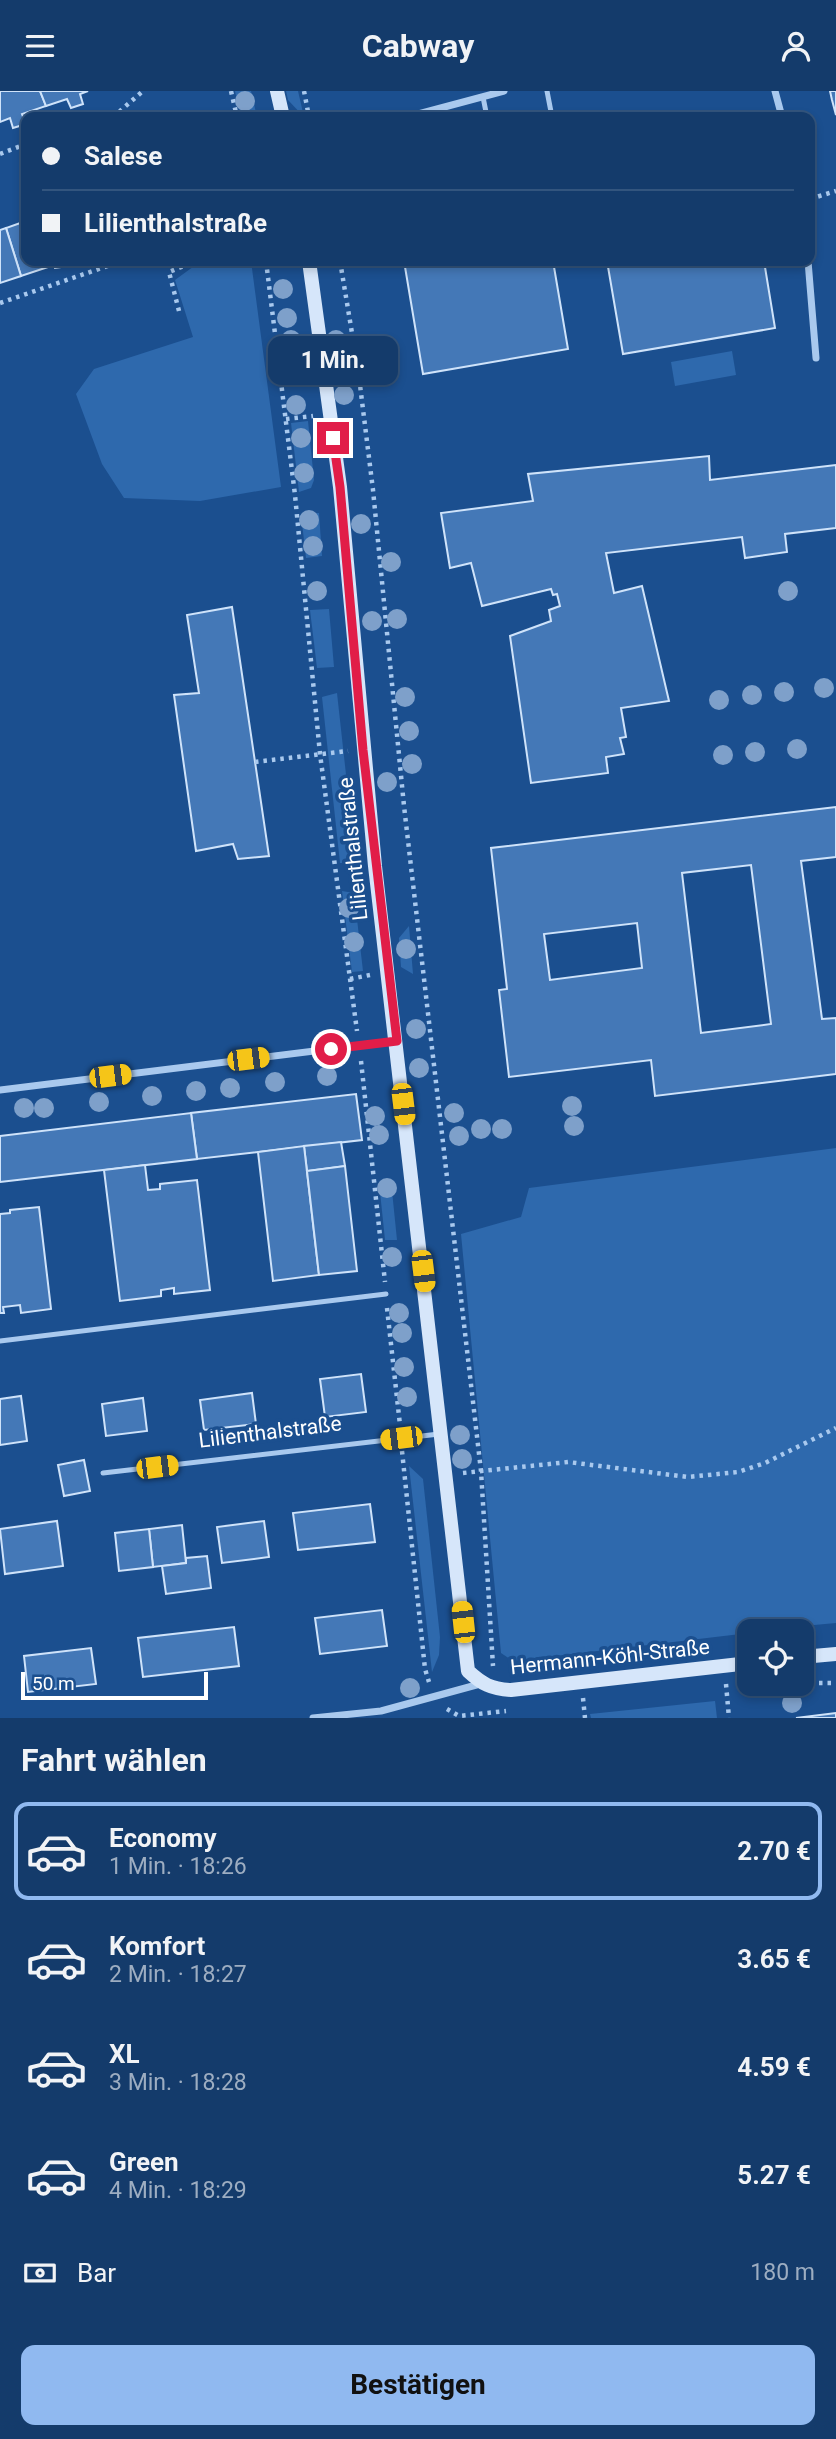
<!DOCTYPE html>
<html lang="de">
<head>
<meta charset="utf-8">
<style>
  :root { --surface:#143b6b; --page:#214673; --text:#f1f3f6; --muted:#9dadc1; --line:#33557e; --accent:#90b9f0 }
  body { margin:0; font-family:Roboto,sans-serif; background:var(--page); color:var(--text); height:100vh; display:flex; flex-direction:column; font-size:26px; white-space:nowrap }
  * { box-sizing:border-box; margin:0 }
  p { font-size:23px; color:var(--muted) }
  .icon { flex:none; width:38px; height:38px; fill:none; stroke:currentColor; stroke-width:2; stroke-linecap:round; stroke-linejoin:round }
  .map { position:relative; height:1627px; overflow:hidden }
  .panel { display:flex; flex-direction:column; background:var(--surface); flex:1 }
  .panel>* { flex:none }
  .top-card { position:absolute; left:21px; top:21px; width:794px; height:154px; border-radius:14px; box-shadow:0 4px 10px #0003,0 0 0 2px var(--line); display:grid; align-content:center; height:154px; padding:0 21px; background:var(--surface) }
  .fabs { position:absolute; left:737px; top:1528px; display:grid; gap:14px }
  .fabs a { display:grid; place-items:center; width:77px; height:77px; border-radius:14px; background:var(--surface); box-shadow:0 4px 10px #0003,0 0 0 2px var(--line); font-size:35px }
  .scale { position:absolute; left:21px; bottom:18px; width:187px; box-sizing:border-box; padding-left:7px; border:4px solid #fff; border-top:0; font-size:19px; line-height:24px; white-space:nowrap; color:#fff; -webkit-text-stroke:5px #1b4f8f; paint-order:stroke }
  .end { position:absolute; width:32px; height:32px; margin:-16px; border:9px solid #e11d48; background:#fff; box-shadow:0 0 0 4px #fff }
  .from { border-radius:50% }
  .bubble { position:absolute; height:49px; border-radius:14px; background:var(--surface); box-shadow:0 4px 10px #0003,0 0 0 2px var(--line); font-size:23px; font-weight:700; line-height:49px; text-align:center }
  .car { position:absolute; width:21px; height:42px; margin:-21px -10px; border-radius:9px; box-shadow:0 0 5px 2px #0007; background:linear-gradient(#f5c518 24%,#345 0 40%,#f5c518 0 76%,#345 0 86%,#f5c518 0) }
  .top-card b { display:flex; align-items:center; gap:24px; height:66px; font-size:26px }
  .top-card b+b { border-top:2px solid var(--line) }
  .top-card i { width:18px; height:18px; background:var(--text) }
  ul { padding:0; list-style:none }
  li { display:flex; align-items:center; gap:21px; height:98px; margin:0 14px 10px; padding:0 7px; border:4px solid transparent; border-radius:14px }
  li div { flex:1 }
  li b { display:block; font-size:26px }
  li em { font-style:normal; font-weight:700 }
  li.current { border-color:var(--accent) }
  li>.icon { width:63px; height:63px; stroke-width:1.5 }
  h2 { padding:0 21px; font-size:32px; line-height:84px }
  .pay { display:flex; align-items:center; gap:18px; height:77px; padding:0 21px; font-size:26px }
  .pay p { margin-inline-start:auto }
  .button { display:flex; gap:14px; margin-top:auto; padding:14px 21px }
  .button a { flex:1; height:80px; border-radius:14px; background:var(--accent); color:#111; font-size:28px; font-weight:700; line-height:80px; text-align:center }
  header { display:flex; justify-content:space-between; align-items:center; height:91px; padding:0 21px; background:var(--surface); font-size:32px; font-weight:700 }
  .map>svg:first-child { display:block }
  .green { fill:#2e69ad }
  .building { fill:#4478b7; stroke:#cfe3fa; stroke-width:2; fill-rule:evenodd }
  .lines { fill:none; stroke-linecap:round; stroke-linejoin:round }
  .path { stroke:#a9c9ee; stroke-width:4.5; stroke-dasharray:3.5 5; stroke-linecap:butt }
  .lane { stroke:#a9c9ee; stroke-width:5 }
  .street { stroke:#a9c9ee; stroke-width:7 }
  .secondary { stroke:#d6e6fa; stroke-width:14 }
  .tree { fill:#7ea0ca }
  .route { stroke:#e11d48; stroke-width:9 }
  .labels { text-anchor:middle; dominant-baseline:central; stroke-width:7; stroke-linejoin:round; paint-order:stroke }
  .street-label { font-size:21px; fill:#fff; stroke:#1b4f8f }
</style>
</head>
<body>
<header><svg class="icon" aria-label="menu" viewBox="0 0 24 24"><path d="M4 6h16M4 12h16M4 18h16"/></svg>Cabway<svg class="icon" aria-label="person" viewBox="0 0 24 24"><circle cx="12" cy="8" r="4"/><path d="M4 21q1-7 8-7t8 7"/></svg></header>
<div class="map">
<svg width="836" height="1627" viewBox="0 0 836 1627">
  <rect width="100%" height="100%" fill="#1b4f8f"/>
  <g class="green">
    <polygon points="235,0 251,0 257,26 241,26"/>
    <polygon points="286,0 298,0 304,26 288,9"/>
    <polygon points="201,170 251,170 281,396 200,410 124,407 102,373 76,303 94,278 193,246 175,189"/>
    <polygon points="732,260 736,284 675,295 671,271"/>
    <polygon points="308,330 314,389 311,397 299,401 291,332"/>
    <polygon points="319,422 322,465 306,467 301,423"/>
    <polygon points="329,518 334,576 317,577 310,519"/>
    <polygon points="337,602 354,756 344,772 340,772 322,606"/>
    <polygon points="342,800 354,802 363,880 352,881"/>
    <polygon points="409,835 413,883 401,876 399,847"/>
    <polygon points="836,1057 836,1532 749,1540 749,1542 513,1570 501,1562 461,1143 521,1126 529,1097"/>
    <polygon points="391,1090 397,1149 385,1149 379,1091"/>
    <polygon points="409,1375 423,1388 440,1546 439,1564 432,1581"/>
    <polygon points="715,1610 717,1627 591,1627 590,1623"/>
  </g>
  <g class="building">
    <polygon points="0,0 40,0 46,15 22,23 26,33 13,37 10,27 0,31"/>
    <polygon points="40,0 88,0 80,3 83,13 71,17 67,8 46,15"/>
    <polygon points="830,0 836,0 836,24 832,9"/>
    <polygon points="26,130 26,170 68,170 69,175 55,177 54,174 21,185 6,137"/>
    <polygon points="6,137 21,185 0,192 0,139"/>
    <polygon points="404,170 553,170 568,258 423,283"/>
    <polygon points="607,170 764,170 775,237 623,263"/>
    <polygon points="709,365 710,389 836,374 836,437 785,443 787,461 745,467 742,446 606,462 614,502 642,495 669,610 621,617 626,646 620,647 624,663 606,666 608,682 531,692 510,545 551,530 549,519 560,515 557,503 553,504 551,498 482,515 471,472 450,477 441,422 533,410 528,383"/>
    <polygon points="232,516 269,765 238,768 233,753 196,760 174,604 199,602 187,524"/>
    <path d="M836 716V766L801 770 822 928 836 927V983L655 1005 651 969 509 986 499 899 507 898 491 757ZM751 774 771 933 701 942 682 782ZM637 832 642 877 550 889 544 843Z"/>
    <polygon points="356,1003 362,1049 197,1068 191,1022"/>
    <polygon points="191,1022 197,1068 0,1091 0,1045"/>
    <polygon points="341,1051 345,1075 307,1080 304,1055"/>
    <polygon points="304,1055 319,1184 273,1190 258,1061"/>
    <polygon points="145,1074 148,1099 160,1098 160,1093 197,1089 210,1199 174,1203 174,1197 161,1199 161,1205 120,1210 104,1079"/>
    <polygon points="345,1075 357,1180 319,1184 307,1080"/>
    <polygon points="39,1116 51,1218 21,1222 20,1214 3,1216 4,1222 0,1222 0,1123 10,1122 10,1119"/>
    <polygon points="361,1283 366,1321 325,1326 320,1288"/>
    <polygon points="252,1302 256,1333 204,1339 200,1309"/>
    <polygon points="21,1305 27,1350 0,1354 0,1308"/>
    <polygon points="143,1307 147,1340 106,1345 102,1313"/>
    <polygon points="84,1369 90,1400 64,1405 58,1374"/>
    <polygon points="370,1413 375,1451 298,1459 293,1422"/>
    <polygon points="57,1430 63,1475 5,1483 0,1438"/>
    <polygon points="264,1430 269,1466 222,1472 217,1436"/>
    <polygon points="182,1434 186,1472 153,1476 149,1438"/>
    <polygon points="149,1438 153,1476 119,1480 115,1442"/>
    <polygon points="207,1465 211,1497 166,1503 162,1475 186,1472 186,1467"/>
    <polygon points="382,1519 387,1555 320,1563 315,1527"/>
    <polygon points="234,1536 239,1575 143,1586 138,1547"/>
    <polygon points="91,1557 96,1593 28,1601 24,1565"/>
    <polygon points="836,1622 836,1627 796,1627"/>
  </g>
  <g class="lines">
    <g class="path">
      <polyline points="231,0 237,26"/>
      <polyline points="304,0 309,26"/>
      <polyline points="103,26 120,20 143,0"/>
      <polyline points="0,63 26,53"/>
      <polyline points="810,108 836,100"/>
      <polyline points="266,170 295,404 320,663 357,940"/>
      <polyline points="340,170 358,278 373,399 404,715 481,1380 493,1575"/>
      <polyline points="0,212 122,170"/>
      <polyline points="179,220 169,181 196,170"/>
      <polyline points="286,328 313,325"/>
      <polyline points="255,671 348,660"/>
      <polyline points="350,888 370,884"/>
      <polyline points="361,970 385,1191"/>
      <polyline points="387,1217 400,1334"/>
      <polyline points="402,1360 425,1578 429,1591"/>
      <polyline points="463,1382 568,1371 688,1386 738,1381 765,1372 836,1337"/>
      <polyline points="802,1592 836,1592"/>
      <polyline points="726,1593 729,1627"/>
      <polyline points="583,1607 585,1627"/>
      <polyline points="447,1618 459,1625 506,1620"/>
    </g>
    <g class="lane">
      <polyline points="547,0 552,26"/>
      <polyline points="483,6 487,26"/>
      <polyline points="0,1250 386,1203"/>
      <polyline points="103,1382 439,1343"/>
    </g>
    <g class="street">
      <polyline points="775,0 782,26"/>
      <polyline points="407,26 504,0"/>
      <polyline points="808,170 816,267"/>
      <polyline points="0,999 395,950"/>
      <polyline points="313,1627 381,1620 480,1593"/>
    </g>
    <g class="secondary">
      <polyline points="277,0 283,26"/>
      <path d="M309 170 340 396 375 775 468 1580C482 1593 491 1598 511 1599L749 1572"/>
      <polyline points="802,1566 836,1563"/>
    </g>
  </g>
  <g class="tree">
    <circle cx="245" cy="10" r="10"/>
    <circle cx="283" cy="198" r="10"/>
    <circle cx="287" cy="227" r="10"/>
    <circle cx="291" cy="249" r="10"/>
    <circle cx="336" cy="249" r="10"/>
    <circle cx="291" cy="282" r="10"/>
    <circle cx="344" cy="304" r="10"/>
    <circle cx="296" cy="314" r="10"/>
    <circle cx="301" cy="347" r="10"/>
    <circle cx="304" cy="382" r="10"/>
    <circle cx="309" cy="429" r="10"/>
    <circle cx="361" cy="433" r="10"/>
    <circle cx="313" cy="455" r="10"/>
    <circle cx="391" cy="471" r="10"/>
    <circle cx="317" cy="500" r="10"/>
    <circle cx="788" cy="500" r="10"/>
    <circle cx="397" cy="528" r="10"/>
    <circle cx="372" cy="530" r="10"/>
    <circle cx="824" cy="597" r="10"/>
    <circle cx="784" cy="601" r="10"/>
    <circle cx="752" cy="604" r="10"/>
    <circle cx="405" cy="606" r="10"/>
    <circle cx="719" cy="609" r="10"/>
    <circle cx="409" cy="640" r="10"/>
    <circle cx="797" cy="658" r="10"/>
    <circle cx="755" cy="661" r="10"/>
    <circle cx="723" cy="664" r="10"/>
    <circle cx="412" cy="673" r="10"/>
    <circle cx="387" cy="691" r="10"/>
    <circle cx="349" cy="817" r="10"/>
    <circle cx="354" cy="851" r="10"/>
    <circle cx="406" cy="858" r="10"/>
    <circle cx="416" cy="938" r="10"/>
    <circle cx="419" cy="977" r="10"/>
    <circle cx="327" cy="985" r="10"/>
    <circle cx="275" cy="991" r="10"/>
    <circle cx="230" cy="997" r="10"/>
    <circle cx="196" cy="1000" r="10"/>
    <circle cx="152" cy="1005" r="10"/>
    <circle cx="99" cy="1011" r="10"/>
    <circle cx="572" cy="1015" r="10"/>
    <circle cx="24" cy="1017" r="10"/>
    <circle cx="44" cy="1017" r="10"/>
    <circle cx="454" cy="1022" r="10"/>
    <circle cx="375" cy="1025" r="10"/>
    <circle cx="574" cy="1035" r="10"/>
    <circle cx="481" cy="1038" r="10"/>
    <circle cx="502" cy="1038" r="10"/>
    <circle cx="379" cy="1044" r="10"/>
    <circle cx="459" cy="1045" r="10"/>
    <circle cx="387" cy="1097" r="10"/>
    <circle cx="392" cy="1166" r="10"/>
    <circle cx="399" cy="1222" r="10"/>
    <circle cx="402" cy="1242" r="10"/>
    <circle cx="404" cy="1276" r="10"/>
    <circle cx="407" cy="1306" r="10"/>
    <circle cx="460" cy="1344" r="10"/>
    <circle cx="462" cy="1368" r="10"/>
    <circle cx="410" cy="1597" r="10"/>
    <circle cx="792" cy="1612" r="10"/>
  </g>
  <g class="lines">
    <polyline class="route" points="331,958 397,950 363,659 340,396 333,347"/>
  </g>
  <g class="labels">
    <g class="street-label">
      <text transform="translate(353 758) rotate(-96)">Lilienthalstraße</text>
      <text transform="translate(270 1341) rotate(-7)">Lilienthalstraße</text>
      <text transform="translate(610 1566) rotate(-6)">Hermann-Köhl-Straße</text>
    </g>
  </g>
</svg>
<div class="fabs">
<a><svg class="icon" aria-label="locate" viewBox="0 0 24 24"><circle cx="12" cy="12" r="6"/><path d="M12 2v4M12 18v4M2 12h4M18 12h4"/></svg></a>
</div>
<div class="scale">50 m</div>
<i class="end from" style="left:331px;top:958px"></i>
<i class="end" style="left:333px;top:347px"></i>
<div class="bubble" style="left:268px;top:245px;width:130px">1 Min.</div>
<i class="car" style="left:248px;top:968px;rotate:83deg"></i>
<i class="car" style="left:110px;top:985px;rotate:83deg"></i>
<i class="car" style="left:403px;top:1013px;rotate:173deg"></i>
<i class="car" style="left:423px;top:1180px;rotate:173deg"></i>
<i class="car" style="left:401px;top:1347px;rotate:263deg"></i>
<i class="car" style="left:157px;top:1376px;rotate:83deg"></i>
<i class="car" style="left:463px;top:1531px;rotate:354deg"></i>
<div class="top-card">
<b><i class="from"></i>Salese</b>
<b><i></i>Lilienthalstraße</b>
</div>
</div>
<section class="panel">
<h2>Fahrt wählen</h2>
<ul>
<li class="current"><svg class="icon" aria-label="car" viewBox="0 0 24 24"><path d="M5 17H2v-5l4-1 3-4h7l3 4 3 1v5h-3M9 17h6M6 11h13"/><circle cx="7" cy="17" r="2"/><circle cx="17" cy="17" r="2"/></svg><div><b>Economy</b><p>1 Min. · 18:26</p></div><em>2.70 €</em></li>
<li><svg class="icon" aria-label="car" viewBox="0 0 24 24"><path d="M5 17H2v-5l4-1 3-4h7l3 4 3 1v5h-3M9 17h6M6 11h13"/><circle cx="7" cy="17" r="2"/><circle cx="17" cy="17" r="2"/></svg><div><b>Komfort</b><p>2 Min. · 18:27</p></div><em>3.65 €</em></li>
<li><svg class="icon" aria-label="car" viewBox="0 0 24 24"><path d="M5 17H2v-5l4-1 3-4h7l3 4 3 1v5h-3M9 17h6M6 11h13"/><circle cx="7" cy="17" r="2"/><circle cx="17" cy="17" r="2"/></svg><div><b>XL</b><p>3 Min. · 18:28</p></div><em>4.59 €</em></li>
<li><svg class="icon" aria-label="car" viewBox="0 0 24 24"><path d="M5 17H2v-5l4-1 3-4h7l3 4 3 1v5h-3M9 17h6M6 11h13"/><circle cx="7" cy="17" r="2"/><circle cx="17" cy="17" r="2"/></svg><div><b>Green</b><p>4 Min. · 18:29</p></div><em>5.27 €</em></li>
</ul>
<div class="pay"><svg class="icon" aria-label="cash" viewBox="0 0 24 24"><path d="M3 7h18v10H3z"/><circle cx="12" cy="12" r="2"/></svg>Bar<p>180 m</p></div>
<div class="button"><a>Bestätigen</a></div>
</section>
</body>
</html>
